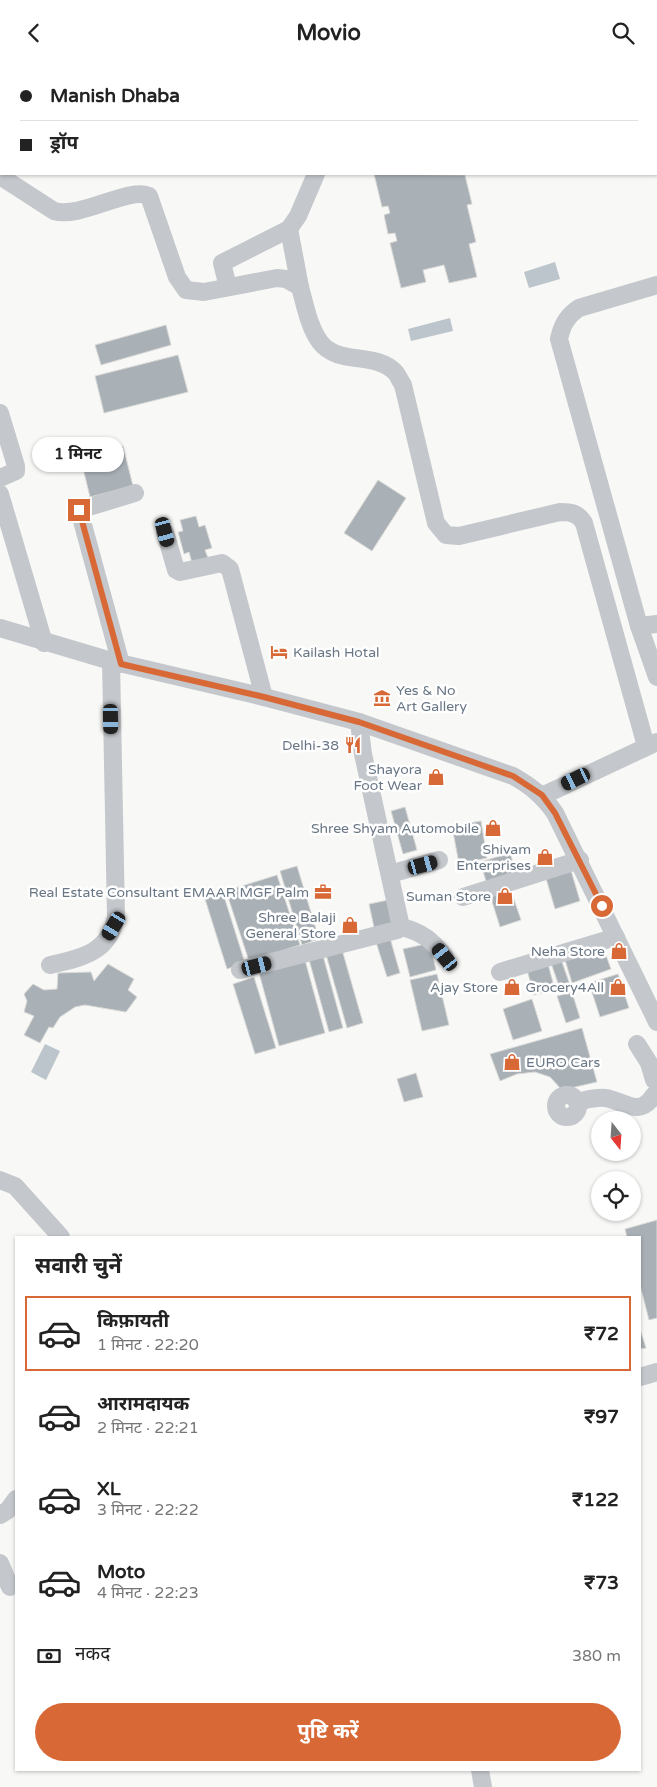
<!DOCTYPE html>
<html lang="hi">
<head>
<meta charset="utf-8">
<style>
  :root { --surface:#fff; --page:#f2f2f2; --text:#222; --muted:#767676; --line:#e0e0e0; --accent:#d86936 }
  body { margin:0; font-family:"Varela Round","Noto Sans Devanagari",sans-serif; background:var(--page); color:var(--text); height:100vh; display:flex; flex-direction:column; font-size:19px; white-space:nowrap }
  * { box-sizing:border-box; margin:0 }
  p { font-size:16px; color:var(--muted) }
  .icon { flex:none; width:28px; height:28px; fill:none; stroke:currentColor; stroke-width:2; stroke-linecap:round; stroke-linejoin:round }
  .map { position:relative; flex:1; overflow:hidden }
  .details { position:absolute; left:15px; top:1171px; width:626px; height:535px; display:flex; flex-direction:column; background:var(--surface); border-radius:0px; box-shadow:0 1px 4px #0004 }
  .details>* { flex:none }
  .top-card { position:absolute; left:0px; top:0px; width:658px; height:110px; box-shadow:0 1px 4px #0004; display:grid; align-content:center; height:110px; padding:0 20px; background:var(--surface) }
  .needle { width:32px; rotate:163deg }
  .fabs { position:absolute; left:591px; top:1046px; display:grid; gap:10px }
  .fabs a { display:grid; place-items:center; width:50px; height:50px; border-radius:50%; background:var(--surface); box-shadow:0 1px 4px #0004; font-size:25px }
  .end { position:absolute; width:22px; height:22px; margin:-11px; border:6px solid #d86936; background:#fff; box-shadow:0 0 0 2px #fff }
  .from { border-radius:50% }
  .bubble { position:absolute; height:35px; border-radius:18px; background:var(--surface); box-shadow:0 1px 4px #0004; font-size:16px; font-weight:700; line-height:35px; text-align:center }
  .car { position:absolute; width:15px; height:30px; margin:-15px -8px; border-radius:6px; box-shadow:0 0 4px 1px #0007; background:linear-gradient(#222 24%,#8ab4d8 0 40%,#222 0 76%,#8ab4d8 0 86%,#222 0) }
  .top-card b { display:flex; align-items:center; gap:18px; height:48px; font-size:19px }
  .top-card b+b { border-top:1px solid var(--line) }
  .top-card i { width:12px; height:12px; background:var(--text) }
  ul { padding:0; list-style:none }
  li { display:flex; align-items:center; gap:15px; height:75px; margin:0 10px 8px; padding:0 10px; border:2px solid transparent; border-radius:0px }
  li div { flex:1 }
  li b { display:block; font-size:19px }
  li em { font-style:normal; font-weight:700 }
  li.on { border-color:var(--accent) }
  li>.icon { width:45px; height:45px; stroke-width:1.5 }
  h2 { padding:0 20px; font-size:22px; line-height:60px }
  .pay { display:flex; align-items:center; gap:12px; height:55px; padding:0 20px; font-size:19px }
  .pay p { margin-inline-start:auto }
  .cta { display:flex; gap:10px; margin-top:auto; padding:10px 20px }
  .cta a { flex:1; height:58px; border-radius:30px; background:var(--accent); color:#fff; font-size:20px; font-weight:700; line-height:58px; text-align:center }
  header { display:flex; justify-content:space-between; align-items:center; height:65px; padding:0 20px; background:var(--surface); font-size:22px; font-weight:700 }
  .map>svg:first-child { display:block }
  .water { fill:#bcc5cb }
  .building { fill:#a9b0b6; stroke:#dadad8 }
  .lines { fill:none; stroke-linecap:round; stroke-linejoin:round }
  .minor { stroke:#c4c7cb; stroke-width:18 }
  .route { stroke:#d86936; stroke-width:6 }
  .labels { text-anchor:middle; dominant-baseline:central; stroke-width:5; stroke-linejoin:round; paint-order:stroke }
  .poi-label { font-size:14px; fill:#697685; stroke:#fff; text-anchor:end }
</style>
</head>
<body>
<header><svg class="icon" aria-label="back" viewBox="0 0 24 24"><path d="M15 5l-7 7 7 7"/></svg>Movio<svg class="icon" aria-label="search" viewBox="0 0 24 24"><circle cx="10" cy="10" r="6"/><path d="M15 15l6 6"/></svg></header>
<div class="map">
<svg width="657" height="1722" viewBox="0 0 657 1722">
  <rect width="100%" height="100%" fill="#f8f8f6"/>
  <g class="water">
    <polygon points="555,197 560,214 529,223 524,207"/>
    <polygon points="450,253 453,266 411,276 408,264"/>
    <polygon points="45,979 60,986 46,1015 31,1007"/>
  </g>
  <g class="building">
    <polygon points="181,0 217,0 181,1"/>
    <polygon points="307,0 343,0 307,1"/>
    <polygon points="374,109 465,110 472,139 467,140 476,177 469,179 477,212 449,218 444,200 423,205 426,217 401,223 390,178 397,176 395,168 388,169 384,150 390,148 388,141 382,142"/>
    <polygon points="166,260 171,280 101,300 95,280"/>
    <polygon points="178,290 188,327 104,348 95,311"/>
    <polygon points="123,381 133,421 90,432 80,391"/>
    <polygon points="378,415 406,433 372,486 344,468"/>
    <polygon points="196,451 199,462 205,460 212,483 205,485 208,493 192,498 189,487 184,489 178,467 183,466 180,455"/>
    <polygon points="405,742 417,785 403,789 391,746"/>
    <polygon points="481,756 487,793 459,799 452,761"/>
    <polygon points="510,788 517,810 487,819 480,797"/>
    <polygon points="297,801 319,874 302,880 280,806"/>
    <polygon points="570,802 580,836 555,844 545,810"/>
    <polygon points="277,810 300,880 249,896 226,826"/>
    <polygon points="510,823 521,855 500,862 490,830"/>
    <polygon points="223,828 245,898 227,904 205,834"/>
    <polygon points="393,834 399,862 375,867 369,839"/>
    <polygon points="390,873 400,908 387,912 376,877"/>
    <polygon points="430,878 436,905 410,912 403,884"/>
    <polygon points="341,881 363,958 347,963 325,886"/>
    <polygon points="603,882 611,904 572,918 565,895"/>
    <polygon points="322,887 343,963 329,967 308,891"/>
    <polygon points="561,894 570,920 560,924 551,898"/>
    <polygon points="305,895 325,968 279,981 259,908"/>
    <polygon points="108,899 134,914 128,925 137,932 126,947 85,940 75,942 60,952 53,963 49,962 40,978 24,970 34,951 24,947 27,936 24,929 33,919 44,925 57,924 58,908 91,907 94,916"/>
    <polygon points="548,899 555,925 534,930 527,905"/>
    <polygon points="437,909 449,960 422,966 410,915"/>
    <polygon points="618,909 629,943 600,952 589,918"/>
    <polygon points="254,912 276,983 255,989 233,919"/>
    <polygon points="572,927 580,953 566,958 557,931"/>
    <polygon points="532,934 542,966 513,975 503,944"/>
    <polygon points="582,963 597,1017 562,1025 550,1012 535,1007 517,1009 500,1016 490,989"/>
    <polygon points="416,1008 423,1032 404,1037 397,1014"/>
    <polygon points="657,1155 657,1253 649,1255 640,1220 640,1172 627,1172 625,1164"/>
    <polygon points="640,1264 646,1283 640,1284"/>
  </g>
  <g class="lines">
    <g class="minor">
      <polyline points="0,68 1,66"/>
      <path d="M0 111 54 146C81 154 130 121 149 131L177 212 186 225 204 227 277 213 286 214 300 222C305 240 309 262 320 277 338 301 375 286 395 307 398 310 400 316 403 320L436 458 446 470 459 471 560 447C571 447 578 448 584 458L646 681"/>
      <polyline points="289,164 300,222"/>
      <path d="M657 220 579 243C567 251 562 260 559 274L639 561 657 612"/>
      <polyline points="228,222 222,198 289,164 298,151 316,109"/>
      <polyline points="0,348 16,401 16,406 0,413"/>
      <polyline points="0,429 44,578"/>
      <polyline points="165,467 176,505 180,507 222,498 230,504 264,632"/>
      <polyline points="639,561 657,559"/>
      <path d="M0 563 111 596 264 632 359 657 513 711C531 721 543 731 555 748L657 957"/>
      <polyline points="121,599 79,445 135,428"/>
      <polyline points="359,657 363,689 401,862"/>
      <polyline points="542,731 657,677"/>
      <polyline points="390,809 439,795"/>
      <polyline points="463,832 580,795"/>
      <path d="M50 900C81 893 109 888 116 852L111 596"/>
      <path d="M240 905 397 865 401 862C422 867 432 875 445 892"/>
      <polyline points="500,907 616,872"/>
      <polyline points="637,979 649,998 654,1015"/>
      <circle cx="567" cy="1041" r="11"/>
      <path d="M577 1037C586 1035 596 1032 605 1033 623 1035 639 1054 654 1030"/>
      <polyline points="0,1115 15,1121 61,1172"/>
      <polyline points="640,1312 657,1307"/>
      <polyline points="0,1450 8,1445 16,1434"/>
      <polyline points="0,1498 10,1522"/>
      <polyline points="480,1705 483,1722"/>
    </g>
  </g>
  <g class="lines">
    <polyline class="route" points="79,445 121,599 264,632 359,657 513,711 542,730 555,748 602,841"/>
  </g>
  <defs>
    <g id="hotel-bare" transform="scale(1.35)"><path d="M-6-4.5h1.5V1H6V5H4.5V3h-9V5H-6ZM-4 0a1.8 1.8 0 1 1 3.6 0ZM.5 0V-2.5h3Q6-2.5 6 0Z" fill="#d86936" stroke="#fff" stroke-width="2.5" paint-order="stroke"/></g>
    <g id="museum-bare" transform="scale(1.35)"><path d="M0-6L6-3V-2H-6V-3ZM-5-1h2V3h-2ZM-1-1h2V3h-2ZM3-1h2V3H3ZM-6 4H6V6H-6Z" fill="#d86936" stroke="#fff" stroke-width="2.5" paint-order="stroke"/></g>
    <g id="restaurant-bare" transform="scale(1.35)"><path d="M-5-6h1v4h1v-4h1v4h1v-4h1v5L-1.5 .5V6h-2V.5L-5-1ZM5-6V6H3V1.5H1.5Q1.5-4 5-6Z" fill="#d86936" stroke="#fff" stroke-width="2.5" paint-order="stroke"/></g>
    <g id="shop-bare" transform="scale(1.35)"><path d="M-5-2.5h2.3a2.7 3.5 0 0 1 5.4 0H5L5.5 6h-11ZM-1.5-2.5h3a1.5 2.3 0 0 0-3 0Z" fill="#d86936" stroke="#fff" stroke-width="2.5" paint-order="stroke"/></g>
    <g id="office-bare" transform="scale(1.35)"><path d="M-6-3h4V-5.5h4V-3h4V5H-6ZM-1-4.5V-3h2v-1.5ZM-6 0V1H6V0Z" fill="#d86936" stroke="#fff" stroke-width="2.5" paint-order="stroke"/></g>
  </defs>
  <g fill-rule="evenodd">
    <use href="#hotel-bare" x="279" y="587"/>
    <use href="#museum-bare" x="382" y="633"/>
    <use href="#restaurant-bare" x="353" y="680"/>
    <use href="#shop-bare" x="436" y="712"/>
    <use href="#shop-bare" x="493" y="763"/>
    <use href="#shop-bare" x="545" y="792"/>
    <use href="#office-bare" x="323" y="827"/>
    <use href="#shop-bare" x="505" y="831"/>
    <use href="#shop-bare" x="350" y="860"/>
    <use href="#shop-bare" x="619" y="886"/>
    <use href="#shop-bare" x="512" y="922"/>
    <use href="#shop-bare" x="618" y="922"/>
    <use href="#shop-bare" x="512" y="997"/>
  </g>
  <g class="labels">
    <g class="poi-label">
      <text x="293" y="587" text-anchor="start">Kailash Hotal</text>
      <text x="396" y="625" text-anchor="start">Yes &amp; No<tspan x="396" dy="16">Art Gallery</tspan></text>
      <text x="339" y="680">Delhi-38</text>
      <text x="422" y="704">Shayora<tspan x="422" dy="16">Foot Wear</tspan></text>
      <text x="479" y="763">Shree Shyam Automobile</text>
      <text x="531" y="784">Shivam<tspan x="531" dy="16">Enterprises</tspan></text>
      <text x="309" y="827">Real Estate Consultant EMAAR MGF Palm</text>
      <text x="491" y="831">Suman Store</text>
      <text x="336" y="852">Shree Balaji<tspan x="336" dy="16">General Store</tspan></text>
      <text x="605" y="886">Neha Store</text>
      <text x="498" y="922">Ajay Store</text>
      <text x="604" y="922">Grocery4All</text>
      <text x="526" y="997" text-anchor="start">EURO Cars</text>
    </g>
  </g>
</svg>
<div class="fabs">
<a><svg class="needle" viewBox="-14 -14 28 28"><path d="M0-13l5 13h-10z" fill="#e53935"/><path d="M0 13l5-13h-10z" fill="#767676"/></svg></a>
<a><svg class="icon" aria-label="locate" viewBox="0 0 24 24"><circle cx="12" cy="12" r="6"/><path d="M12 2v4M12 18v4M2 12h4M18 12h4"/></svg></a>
</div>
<i class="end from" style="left:602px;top:841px"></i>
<i class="end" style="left:79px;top:445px"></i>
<div class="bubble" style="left:32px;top:372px;width:92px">1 मिनट</div>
<i class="car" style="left:165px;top:467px;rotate:165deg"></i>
<i class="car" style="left:111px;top:654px;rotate:179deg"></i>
<i class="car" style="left:576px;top:714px;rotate:244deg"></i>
<i class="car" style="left:423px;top:800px;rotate:75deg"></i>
<i class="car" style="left:114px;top:861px;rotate:211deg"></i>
<i class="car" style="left:445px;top:892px;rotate:321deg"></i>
<i class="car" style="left:257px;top:901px;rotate:76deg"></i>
<div class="top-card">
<b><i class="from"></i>Manish Dhaba</b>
<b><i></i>ड्रॉप</b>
</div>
<section class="details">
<h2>सवारी चुनें</h2>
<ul>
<li class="on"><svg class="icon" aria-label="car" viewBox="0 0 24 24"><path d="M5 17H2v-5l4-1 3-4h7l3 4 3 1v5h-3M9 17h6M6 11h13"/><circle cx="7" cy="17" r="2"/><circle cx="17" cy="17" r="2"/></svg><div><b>किफ़ायती</b><p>1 मिनट · 22:20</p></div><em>₹72</em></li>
<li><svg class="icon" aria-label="car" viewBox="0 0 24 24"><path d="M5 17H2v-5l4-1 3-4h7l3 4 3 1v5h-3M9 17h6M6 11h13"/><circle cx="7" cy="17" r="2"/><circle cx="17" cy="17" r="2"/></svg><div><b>आरामदायक</b><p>2 मिनट · 22:21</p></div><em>₹97</em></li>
<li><svg class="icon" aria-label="car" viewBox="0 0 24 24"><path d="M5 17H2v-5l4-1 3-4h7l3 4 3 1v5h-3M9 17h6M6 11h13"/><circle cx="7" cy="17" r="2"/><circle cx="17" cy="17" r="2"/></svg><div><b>XL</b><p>3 मिनट · 22:22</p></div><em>₹122</em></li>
<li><svg class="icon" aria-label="car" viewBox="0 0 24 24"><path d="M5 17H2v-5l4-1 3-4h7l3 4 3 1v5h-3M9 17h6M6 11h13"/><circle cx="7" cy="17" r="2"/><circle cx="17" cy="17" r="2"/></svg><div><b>Moto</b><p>4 मिनट · 22:23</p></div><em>₹73</em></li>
</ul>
<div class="pay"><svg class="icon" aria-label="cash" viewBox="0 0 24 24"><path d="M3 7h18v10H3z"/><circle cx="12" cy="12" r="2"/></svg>नकद<p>380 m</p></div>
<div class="cta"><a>पुष्टि करें</a></div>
</section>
</div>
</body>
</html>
